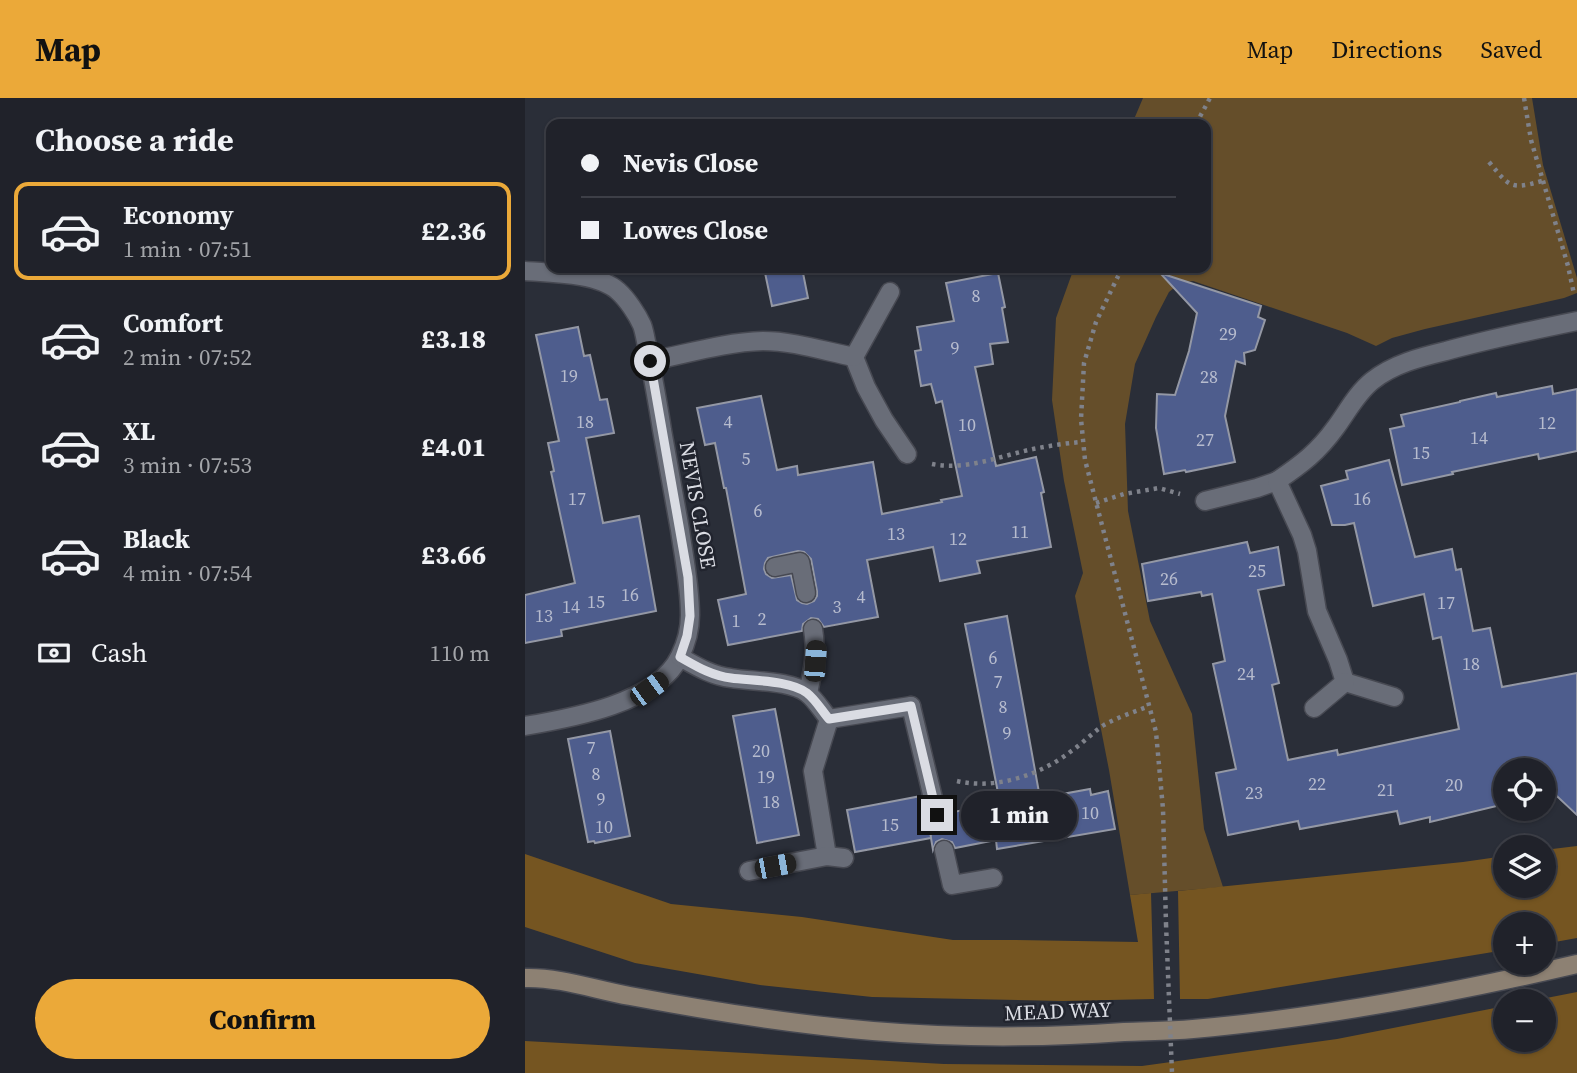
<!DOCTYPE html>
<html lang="en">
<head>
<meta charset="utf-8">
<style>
  :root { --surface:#20222a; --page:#282a32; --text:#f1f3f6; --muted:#a2a4a8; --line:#3d3f47; --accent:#eba939 }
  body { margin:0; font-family:"Source Serif 4",serif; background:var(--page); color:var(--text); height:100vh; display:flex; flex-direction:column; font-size:26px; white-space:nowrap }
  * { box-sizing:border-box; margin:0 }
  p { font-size:23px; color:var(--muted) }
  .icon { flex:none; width:38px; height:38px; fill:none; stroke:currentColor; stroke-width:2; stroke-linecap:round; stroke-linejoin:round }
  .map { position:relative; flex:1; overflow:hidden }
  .panel { display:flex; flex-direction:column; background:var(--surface); width:525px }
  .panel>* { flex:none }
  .hud { position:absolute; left:21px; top:21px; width:665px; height:154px; border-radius:14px; box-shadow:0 2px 5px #0004,0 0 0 2px var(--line); display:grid; align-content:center; height:154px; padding:0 35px; background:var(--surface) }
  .buttons { position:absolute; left:968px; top:660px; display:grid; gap:14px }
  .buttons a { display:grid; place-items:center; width:63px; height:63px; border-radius:50%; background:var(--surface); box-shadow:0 2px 5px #0004,0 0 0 2px var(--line); font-size:35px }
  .end { position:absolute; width:32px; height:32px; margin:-16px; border:9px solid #dadce3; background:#111; box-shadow:0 0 0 4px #111 }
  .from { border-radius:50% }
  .bubble { position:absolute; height:49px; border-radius:24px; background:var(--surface); box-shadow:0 2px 5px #0004,0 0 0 2px var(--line); font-size:23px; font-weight:800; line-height:49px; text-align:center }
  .car { position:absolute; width:21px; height:42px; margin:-21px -10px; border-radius:9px; box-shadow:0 0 5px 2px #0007; background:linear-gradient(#222 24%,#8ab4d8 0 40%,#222 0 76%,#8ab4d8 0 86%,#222 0) }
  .hud b { display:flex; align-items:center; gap:24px; height:66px; font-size:26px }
  .hud b+b { border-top:2px solid var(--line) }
  .hud i { width:18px; height:18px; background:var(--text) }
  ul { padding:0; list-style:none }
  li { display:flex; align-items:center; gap:21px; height:98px; margin:0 14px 10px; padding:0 21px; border:4px solid transparent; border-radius:14px }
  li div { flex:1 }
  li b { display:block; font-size:26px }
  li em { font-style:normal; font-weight:800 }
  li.selected { border-color:var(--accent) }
  li>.icon { width:63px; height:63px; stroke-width:1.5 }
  h2 { padding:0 35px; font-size:32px; line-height:84px }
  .pay { display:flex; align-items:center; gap:18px; height:77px; padding:0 35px; font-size:26px }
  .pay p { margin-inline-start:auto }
  .primary-button { display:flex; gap:14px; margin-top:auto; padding:14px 35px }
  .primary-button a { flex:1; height:80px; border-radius:42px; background:var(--accent); color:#111; font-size:28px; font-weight:800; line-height:80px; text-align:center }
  header { display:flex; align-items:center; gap:42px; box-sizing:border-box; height:98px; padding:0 35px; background:var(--accent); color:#111 }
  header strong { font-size:33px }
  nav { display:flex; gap:38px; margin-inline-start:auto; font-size:24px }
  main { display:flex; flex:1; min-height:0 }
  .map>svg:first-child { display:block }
  .green { fill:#654e2a }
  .forest { fill:#755521 }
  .building { fill:#4e5d8d; stroke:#9498a5; stroke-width:2; fill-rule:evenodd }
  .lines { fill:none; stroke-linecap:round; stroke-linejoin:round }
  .lane-casing { stroke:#474952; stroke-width:21 }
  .street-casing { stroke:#474952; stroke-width:21 }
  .secondary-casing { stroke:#474952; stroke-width:21 }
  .path { stroke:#7f828b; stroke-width:4.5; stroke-dasharray:3.5 5; stroke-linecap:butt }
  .lane { stroke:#696d78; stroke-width:18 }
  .street { stroke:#696d78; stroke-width:18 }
  .secondary { stroke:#8d8173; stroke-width:18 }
  .path-bridge { stroke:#7f828b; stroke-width:4.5; stroke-dasharray:3.5 5; stroke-linecap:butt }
  .route { stroke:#dadce3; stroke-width:9 }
  .labels { text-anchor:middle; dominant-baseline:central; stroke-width:5; stroke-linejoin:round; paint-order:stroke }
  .number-label { font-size:18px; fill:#b7bcce }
  .street-label { font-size:21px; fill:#dadce3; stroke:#21242e }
</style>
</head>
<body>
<header>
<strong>Map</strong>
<nav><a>Map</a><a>Directions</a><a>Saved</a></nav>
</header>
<main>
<section class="panel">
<h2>Choose a ride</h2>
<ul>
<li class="selected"><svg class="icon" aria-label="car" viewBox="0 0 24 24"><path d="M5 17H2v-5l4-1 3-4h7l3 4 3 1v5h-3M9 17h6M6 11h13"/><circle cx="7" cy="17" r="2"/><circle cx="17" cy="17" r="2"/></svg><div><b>Economy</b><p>1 min · 07:51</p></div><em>£2.36</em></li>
<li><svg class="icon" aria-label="car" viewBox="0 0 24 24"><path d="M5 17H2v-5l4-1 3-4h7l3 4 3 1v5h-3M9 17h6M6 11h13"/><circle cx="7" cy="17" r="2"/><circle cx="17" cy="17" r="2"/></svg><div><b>Comfort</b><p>2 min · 07:52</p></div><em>£3.18</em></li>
<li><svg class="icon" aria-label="car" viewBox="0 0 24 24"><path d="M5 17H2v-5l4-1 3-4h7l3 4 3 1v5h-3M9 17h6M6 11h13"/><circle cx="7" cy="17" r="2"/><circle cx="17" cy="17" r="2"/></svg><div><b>XL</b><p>3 min · 07:53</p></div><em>£4.01</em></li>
<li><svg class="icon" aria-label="car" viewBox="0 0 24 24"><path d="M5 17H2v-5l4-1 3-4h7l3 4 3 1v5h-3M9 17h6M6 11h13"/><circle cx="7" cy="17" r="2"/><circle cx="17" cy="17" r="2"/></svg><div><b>Black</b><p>4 min · 07:54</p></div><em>£3.66</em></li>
</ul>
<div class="pay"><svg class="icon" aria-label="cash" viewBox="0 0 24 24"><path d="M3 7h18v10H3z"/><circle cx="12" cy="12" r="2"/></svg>Cash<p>110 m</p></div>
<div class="primary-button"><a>Confirm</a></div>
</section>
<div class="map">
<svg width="1052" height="975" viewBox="0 0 1052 975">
  <rect width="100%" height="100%" fill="#2a2e38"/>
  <polygon class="green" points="618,0 1007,0 1018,67 1052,180 1052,195 1039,200 900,231 867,240 851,248 822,235 668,183 655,185 644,194 631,219 610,266 600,326 603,413 625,523 667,616 679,731 698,789 605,797 584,672 550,498 558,475 539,383 527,302 531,220 549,170 681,170 681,26 607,26"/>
  <g class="forest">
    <polygon points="1052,748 1052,840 1019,846 1018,826 980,826 980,852 683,901 655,901 653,793 938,764 980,758 980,788 1018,788 1019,752"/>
    <polygon points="0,756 146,806 277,819 428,842 488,842 613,844 605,797 626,795 629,901 538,903 347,899 235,887 110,865 0,829"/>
    <polygon points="1052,894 1052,975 0,975 0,943 419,966 617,968 812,941 980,908 980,942 1018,942 1018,903 1006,903"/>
  </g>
  <g class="building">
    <polygon points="239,170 277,170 283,200 247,208"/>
    <path d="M473 175 480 209 477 210 483 244 465 246 468 266 450 269 471 368 511 359 519 394 516 395 526 449 452 463 455 475 415 483 408 449 342 462 353 519 299 529 293 521 286 520 278 526 277 533 203 547 193 502 221 496 201 390H199L190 345 180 347 172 310 236 298 252 372 272 368 273 377 348 364 357 416 417 404 416 402 437 398 417 303 411 305 406 286 396 288 390 253 396 252 392 229 429 223 421 185ZM273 453 279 454 286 461 292 493V498L289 503 282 506 277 505 272 502 266 477 247 480 241 476 239 471 240 465 243 460Z"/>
    <polygon points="635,175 736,208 733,219 740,222 730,252 719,255 720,266 711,263 700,318 710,364 661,374 660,372 639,376 631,330 632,296 650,297 664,253 672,215"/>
    <polygon points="53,229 59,258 65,257 75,302 82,301 89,335 61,340 78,425 114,418 131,513 36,532 37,538 0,545 0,497 50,485 26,374 29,373 23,345 34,343 11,237"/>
    <polygon points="1027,288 1028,296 1052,291 1052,353 1014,361 1013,356 927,374 928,376 877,387 865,331 879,328 876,317 935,304 935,303 971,295 972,299"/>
    <polygon points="864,362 890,459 927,451 931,472 936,471 948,533 965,530 977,589 1052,575 1052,717 1018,685 1018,672 980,672 980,706 905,724 905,719 875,726 872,713 775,731 773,723 703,737 691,675 711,671 688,566 700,563 687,496 677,498 676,494 623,503 617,466 722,444 725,455 753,449 759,487 733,492 754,585 747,587 763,662 812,652 813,657 934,631 916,539 908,541 899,496 848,508 829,425 820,427 807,427 796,388 823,381 821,373"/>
    <polygon points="482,518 515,700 565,691 566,697 583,693 590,731 472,751 471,742 430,750 427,744 417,741 411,744 408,752 406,740 330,754 322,712 396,698 406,739 404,725 409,728 415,728 420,725 423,715 475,705 440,526"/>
    <polygon points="250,611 274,737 232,745 208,618"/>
    <polygon points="85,633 105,738 70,745 69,743 63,744 43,641"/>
  </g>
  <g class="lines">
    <g class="lane-casing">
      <g id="lane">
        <polyline points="250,469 275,464 281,495"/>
        <path d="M283 595C288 572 292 555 288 531"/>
        <polyline points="386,608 412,717"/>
        <polyline points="419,752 427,787 468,780"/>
        <polyline points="302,758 288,673 304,621"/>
        <polyline points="224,773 302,758 319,760"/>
      </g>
    </g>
    <g class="street-casing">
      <g id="street">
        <path d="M0 173C26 175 73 175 93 193 102 201 112 216 117 227 120 235 121 245 123 253 128 280 133 306 137 332 143 365 149 399 155 432 159 460 165 488 165 517 165 530 161 546 155 558 133 605 47 620 0 628"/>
        <polyline points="329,259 341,289 359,322 382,356"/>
        <path d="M125 263C161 256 200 244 238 243 268 243 299 253 329 259L365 194"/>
        <polyline points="680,403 732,390 752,383"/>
        <path d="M155 559C171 568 187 578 206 580 227 584 265 582 282 595 291 602 297 613 304 621L386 608"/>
        <path d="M869 599 820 584 813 562 792 513 782 453 777 437 752 383C777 366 793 354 811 329 822 314 832 295 847 283 868 266 896 259 921 253 964 241 1008 232 1052 223"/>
        <polyline points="789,610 820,584"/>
      </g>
    </g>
    <g class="secondary-casing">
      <path id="secondary" d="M0 880C35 879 71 892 105 898 185 913 266 926 348 933 431 940 515 940 599 934 622 933 645 933 668 931 796 920 927 895 1052 866"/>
    </g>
    <g class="path">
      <polyline points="999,0 1006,42 1043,168 1049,196"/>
      <polyline points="671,26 685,0"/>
      <path d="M964 64C985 89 985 92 1017 83"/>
      <polyline points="597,170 571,224 559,265 556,321 560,362 631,634 638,711 641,826"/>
      <path d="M407 366C440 373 475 358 508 351 524 348 541 345 557 344"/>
      <polyline points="571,405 599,396 634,390 655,396"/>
      <path d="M432 683C470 692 515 677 545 654 557 646 567 635 579 627 593 619 609 614 624 608"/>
    </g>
    <use href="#lane" class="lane"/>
    <use href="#street" class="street"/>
    <use href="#secondary" class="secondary"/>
    <polyline class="path-bridge" points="641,826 647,975"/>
  </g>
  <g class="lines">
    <path class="route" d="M125 263 163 479 165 518 162 538 155 559C171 568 187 578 206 580 227 583 265 582 282 595 291 602 297 613 304 621L386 608 412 717"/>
  </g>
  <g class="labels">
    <g class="number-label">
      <text x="451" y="197">8</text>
      <text x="703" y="235">29</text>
      <text x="430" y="249">9</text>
      <text x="44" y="277">19</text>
      <text x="684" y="278">28</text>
      <text x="60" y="323">18</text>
      <text x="203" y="323">4</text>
      <text x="1022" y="324">12</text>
      <text x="442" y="326">10</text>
      <text x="954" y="339">14</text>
      <text x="680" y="341">27</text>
      <text x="896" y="354">15</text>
      <text x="221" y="360">5</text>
      <text x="52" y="400">17</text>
      <text x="837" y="400">16</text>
      <text x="233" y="412">6</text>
      <text x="495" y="433">11</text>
      <text x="371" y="435">13</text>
      <text x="433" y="440">12</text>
      <text x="732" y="472">25</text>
      <text x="644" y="480">26</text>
      <text x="105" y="496">16</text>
      <text x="336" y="498">4</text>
      <text x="71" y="503">15</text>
      <text x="921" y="504">17</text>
      <text x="46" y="508">14</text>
      <text x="312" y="508">3</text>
      <text x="19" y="517">13</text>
      <text x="237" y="520">2</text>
      <text x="211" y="522">1</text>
      <text x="468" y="559">6</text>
      <text x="946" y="565">18</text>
      <text x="721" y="575">24</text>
      <text x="473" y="583">7</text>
      <text x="478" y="608">8</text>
      <text x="482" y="634">9</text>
      <text x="66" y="649">7</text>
      <text x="236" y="652">20</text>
      <text x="71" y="675">8</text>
      <text x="241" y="678">19</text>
      <text x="792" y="685">22</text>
      <text x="929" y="686">20</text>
      <text x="861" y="691">21</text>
      <text x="729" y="694">23</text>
      <text x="76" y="700">9</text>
      <text x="246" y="703">18</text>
      <text x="565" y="714">10</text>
      <text x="365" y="726">15</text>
      <text x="79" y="728">10</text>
    </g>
    <g class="street-label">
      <text transform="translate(173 407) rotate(80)">NEVIS CLOSE</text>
      <text transform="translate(533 913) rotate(-2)">MEAD WAY</text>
    </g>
  </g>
</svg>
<div class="buttons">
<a><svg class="icon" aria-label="locate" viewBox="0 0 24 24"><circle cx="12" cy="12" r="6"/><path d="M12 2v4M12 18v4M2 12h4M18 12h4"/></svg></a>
<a><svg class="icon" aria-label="layers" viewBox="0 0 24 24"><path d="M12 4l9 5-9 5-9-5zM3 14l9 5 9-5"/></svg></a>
<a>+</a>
<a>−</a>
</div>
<i class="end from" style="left:125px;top:263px"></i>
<i class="end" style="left:412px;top:717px"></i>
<div class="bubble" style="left:436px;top:693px;width:116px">1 min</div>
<i class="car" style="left:290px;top:563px;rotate:4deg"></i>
<i class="car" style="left:124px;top:591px;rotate:54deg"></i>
<i class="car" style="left:250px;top:768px;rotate:79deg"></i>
<div class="hud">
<b><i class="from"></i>Nevis Close</b>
<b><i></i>Lowes Close</b>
</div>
</div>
</main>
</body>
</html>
